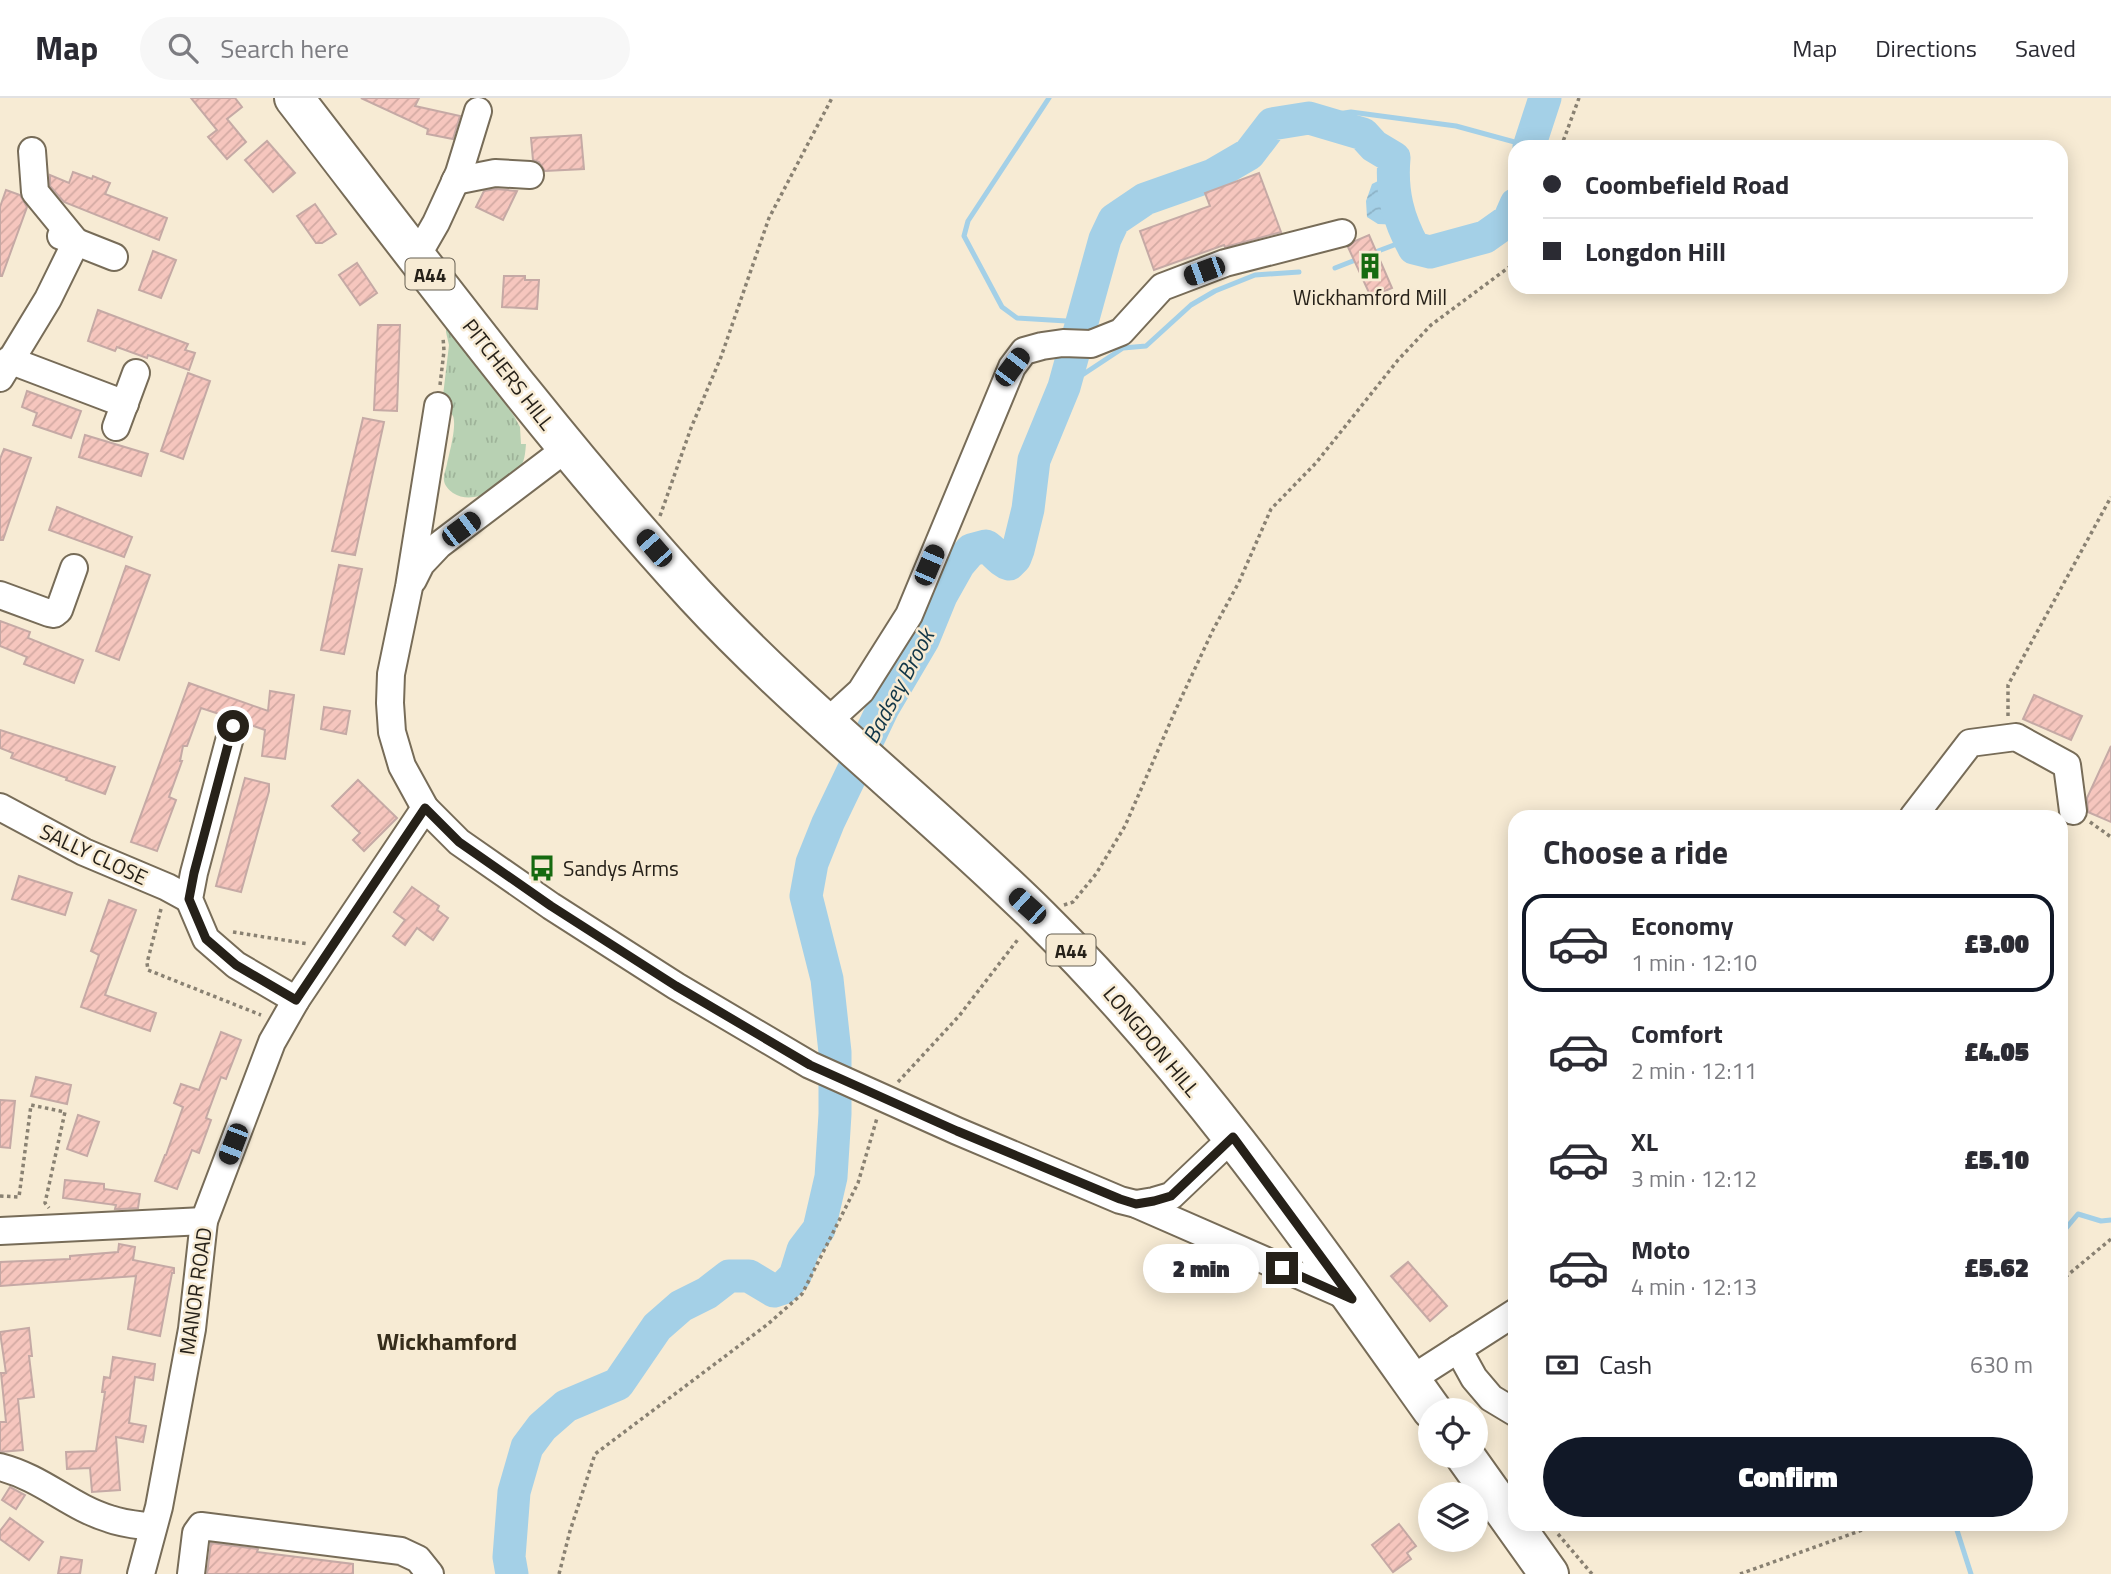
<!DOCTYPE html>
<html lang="en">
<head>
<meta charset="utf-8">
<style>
  :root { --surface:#fff; --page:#f7f7f7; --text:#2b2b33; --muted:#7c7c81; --line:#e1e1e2; --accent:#111827 }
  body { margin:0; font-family:"Titillium Web",sans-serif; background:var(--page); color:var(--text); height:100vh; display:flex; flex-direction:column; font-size:26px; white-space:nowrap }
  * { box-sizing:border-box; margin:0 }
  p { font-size:23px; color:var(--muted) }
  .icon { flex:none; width:38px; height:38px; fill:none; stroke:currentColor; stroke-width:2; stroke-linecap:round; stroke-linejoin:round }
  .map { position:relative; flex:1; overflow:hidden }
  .panel { position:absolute; left:1508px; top:712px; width:560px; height:721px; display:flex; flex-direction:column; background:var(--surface); border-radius:21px; box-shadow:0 4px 18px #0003 }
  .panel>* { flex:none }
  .hud { position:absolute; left:1508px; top:42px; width:560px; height:154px; border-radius:21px; box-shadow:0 4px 18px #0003; display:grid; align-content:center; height:154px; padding:0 35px; background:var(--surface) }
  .tools { position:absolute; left:1418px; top:1300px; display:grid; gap:14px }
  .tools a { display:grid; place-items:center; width:70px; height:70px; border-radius:50%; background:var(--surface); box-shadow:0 4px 18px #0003; font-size:35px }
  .end { position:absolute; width:32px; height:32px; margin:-16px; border:9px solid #262119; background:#fff; box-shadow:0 0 0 4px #fff }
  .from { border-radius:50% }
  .bubble { position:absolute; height:49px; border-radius:24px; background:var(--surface); box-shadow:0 4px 18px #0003; font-size:23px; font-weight:800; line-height:49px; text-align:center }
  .car { position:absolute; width:21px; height:42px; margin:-21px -10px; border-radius:9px; box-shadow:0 0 5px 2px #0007; background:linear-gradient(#222 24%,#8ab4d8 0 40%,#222 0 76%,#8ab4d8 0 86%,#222 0) }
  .hud b { display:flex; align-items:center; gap:24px; height:66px; font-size:26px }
  .hud b+b { border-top:2px solid var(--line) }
  .hud i { width:18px; height:18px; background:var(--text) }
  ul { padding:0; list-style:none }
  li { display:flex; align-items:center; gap:21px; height:98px; margin:0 14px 10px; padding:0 21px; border:4px solid transparent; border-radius:21px }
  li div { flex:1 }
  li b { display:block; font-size:26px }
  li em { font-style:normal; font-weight:800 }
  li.selected { border-color:var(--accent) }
  li>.icon { width:63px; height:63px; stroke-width:1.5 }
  h2 { padding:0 35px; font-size:32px; line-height:84px }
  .pay { display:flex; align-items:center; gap:18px; height:77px; padding:0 35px; font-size:26px }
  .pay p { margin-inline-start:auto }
  .button { display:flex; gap:14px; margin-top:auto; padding:14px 35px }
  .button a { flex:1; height:80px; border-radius:42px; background:var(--accent); color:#fff; font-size:28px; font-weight:800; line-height:80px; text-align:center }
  header { display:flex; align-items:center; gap:42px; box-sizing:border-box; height:98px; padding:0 35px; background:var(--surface); border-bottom:2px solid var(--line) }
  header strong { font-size:33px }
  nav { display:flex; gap:38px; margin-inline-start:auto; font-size:24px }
  .search { width:490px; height:63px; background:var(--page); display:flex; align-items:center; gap:18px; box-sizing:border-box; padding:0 24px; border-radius:38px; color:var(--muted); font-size:26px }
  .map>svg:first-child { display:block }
  .grass { fill:url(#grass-tufts) }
  .water { fill:url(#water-waves) }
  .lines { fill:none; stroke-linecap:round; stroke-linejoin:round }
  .stream { stroke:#a4d0e7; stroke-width:5 }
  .river { stroke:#a4d0e7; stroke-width:33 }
  .building { fill:url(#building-hatch); stroke:#c5a9a5; stroke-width:2 }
  .minor-casing { stroke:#776c58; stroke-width:30 }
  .highway-casing { stroke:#776c58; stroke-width:42 }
  .path { stroke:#898172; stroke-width:3.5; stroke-dasharray:3.5 3.5; stroke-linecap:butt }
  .minor { stroke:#fff; stroke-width:26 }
  .highway { stroke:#fff; stroke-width:38 }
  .route { stroke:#262119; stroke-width:9 }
  .labels { text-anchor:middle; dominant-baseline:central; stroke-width:5; stroke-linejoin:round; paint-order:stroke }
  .shield { fill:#f7ebd4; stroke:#655e51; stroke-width:2 }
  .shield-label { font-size:19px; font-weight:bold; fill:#262119 }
  .poi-label { font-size:21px; fill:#262119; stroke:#f7ebd4 }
  .street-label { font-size:21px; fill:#262119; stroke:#f7ebd4 }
  .water-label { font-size:23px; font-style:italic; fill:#123748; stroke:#f7ebd4 }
  .quarter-label { font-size:24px; font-weight:bold; fill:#362d1b; stroke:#f7ebd4 }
</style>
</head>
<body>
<header>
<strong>Map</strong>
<div class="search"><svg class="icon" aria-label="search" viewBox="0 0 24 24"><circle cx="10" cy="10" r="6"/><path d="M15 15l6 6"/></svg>Search here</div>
<nav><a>Map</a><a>Directions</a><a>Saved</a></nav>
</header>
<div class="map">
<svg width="2111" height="1476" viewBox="0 0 2111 1476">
  <defs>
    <pattern id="grass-tufts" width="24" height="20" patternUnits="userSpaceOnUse" patternTransform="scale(1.75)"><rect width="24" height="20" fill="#b8d1b3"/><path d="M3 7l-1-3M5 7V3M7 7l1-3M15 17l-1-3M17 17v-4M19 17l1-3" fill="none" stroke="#9eb399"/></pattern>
    <pattern id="water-waves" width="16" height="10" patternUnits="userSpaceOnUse" patternTransform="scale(1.75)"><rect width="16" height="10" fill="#a4d0e7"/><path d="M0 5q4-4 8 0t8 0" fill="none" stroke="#8db2c6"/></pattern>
    <pattern id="building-hatch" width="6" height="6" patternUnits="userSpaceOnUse" patternTransform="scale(1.75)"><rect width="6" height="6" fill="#f6c6be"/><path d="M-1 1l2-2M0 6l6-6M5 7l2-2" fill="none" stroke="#d3aaa3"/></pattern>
  </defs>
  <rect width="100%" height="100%" fill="#f7ebd4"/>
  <path class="grass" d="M446 223 514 318 520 329 521 346H526C525 356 525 364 518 372 505 388 474 409 453 395 449 392 444 387 444 382 443 378 446 371 447 366 449 356 457 328 453 318 451 314 445 310 442 306L449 247 446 234Z"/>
  <path class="water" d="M1390 77C1395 95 1415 109 1402 127L1378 126 1367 119 1366 103 1372 86Z"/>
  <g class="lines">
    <g class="stream">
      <polyline points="1049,0 968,123 964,138 1002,209 1017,220 1083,224"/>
      <polyline points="1309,20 1351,14 1456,28 1529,48"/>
      <polyline points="1370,156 1410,141"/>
      <polyline points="1335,170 1358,161"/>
      <polyline points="1064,289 1123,250 1146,248 1191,207 1215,193 1255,177 1299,174"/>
      <polyline points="2062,1135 2078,1116 2101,1123 2111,1122"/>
      <polyline points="1955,1426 1971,1476"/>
    </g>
    <g class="river">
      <polyline points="1529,49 1545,0"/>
      <path d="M512 1476 509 1459 514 1394 527 1349 542 1329 566 1308 618 1286 657 1229 681 1208 707 1195 729 1178H749L774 1193 783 1190 795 1178 803 1152 819 1131 831 1079 835 1016V954L827 881 806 798 812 765 828 725 883 610 923 542 941 498 959 466 971 452 986 448C994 453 1001 464 1009 466L1015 460 1018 452 1028 411 1034 362 1064 289 1105 141 1114 122 1145 101 1213 77 1249 56 1272 26 1309 20 1363 36 1374 48 1394 60C1391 94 1398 121 1414 150L1430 154 1485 139 1509 122 1516 106"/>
    </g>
  </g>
  <g class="building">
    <polygon points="191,0 235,0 242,9 227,21 246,44 227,61 208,39 217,32"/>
    <polygon points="361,0 419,0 415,8 460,18 453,41 427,36 428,31"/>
    <polygon points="581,37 584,71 545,73 539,64 533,62 531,40"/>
    <polygon points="267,43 295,75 273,94 245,62"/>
    <polygon points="73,74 92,81 93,78 110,85 105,96 167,120 159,142 64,104 50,88 50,77 69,85"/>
    <polygon points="1259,75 1281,134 1225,149 1224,147 1154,172 1140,133 1210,108 1205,95"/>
    <polygon points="496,91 517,93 503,122 476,109 484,93"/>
    <polygon points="6,92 20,97 27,109 2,178 0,178 0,109"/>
    <polygon points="315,106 336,136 322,145 316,145 297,118"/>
    <polygon points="1369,137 1392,190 1371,199 1348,149 1355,143"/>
    <polygon points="153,153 176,162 161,200 139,192"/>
    <polygon points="357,165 377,195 360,207 339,177"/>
    <polygon points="504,178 525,178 525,182 539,182 537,211 502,209"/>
    <polygon points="98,212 188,246 185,252 195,255 189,272 148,257 147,260 117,249 115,253 88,243"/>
    <polygon points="378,227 400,227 397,313 374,312"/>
    <polygon points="188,275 210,283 183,361 161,353"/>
    <polygon points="27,293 81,313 71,340 33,327 37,315 22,309"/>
    <polygon points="363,320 384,324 355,457 332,453"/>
    <polygon points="85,337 148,356 141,378 79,359"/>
    <polygon points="4,351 31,360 3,442 0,442 0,361"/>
    <polygon points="57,409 132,439 124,459 49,432"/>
    <polygon points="339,467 362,471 344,556 321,552"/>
    <polygon points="126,468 150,477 119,562 96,553"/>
    <polygon points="0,523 30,534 28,540 83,562 74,585 24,566 27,559 0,548"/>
    <polygon points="189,585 268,613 270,593 294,597 285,661 262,658 265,632 248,626 244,616 236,613 230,613 222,617 201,610 187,648 183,648 180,663 182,663 169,699 176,702 157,753 131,744"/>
    <polygon points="2034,597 2082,618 2071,642 2023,621"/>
    <polygon points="324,609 350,613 346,636 321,631"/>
    <polygon points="0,632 115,669 105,696 66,682 67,680 11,660 13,655 0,650"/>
    <polygon points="2111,648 2111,724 2088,714 2087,700"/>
    <polygon points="245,680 269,686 269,693 241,794 216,788"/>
    <polygon points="358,682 397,720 364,753 353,742 360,735 332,708"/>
    <polygon points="19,778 72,795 65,817 12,801"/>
    <polygon points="412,789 439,808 437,812 448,820 433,842 417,830 405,847 393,838 405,822 394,814"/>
    <polygon points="109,802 136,812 105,897 156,915 150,933 81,909 99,857 91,853"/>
    <polygon points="221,934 241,942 226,981 221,979 206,1020 211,1022 199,1055 192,1052 177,1091 155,1083 165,1057 166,1057 183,1009 174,1005 181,986 199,992"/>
    <polygon points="36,979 71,987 67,1006 31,998"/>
    <polygon points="0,1002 15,1003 10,1050 0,1049"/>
    <polygon points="78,1017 99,1024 87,1058 67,1051"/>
    <polygon points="65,1082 104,1086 104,1091 140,1096 138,1110 120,1111 115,1111 116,1107 63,1100"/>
    <polygon points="119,1146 135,1149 133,1162 174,1170 174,1175 172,1175 160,1238 128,1231 136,1178 0,1188 0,1164 70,1161 70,1158 118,1154"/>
    <polygon points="1408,1164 1447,1208 1430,1223 1391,1178"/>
    <polygon points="29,1230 32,1258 29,1258 34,1299 18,1301 23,1352 0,1354 0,1324 6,1324 1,1275 6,1275 0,1234"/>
    <polygon points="113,1259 155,1266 153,1282 135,1279 129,1325 146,1328 143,1344 116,1339 120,1392 92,1394 90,1370 67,1371 66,1354 96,1353 105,1294 102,1294 104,1279 110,1280"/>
    <polygon points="10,1389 25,1397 16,1411 2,1402"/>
    <polygon points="10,1420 43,1444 29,1462 0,1441 0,1433"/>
    <polygon points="1399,1426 1416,1448 1407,1455 1411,1461 1393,1474 1372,1447"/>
    <polygon points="211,1445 258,1451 257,1454 353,1466 353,1476 207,1476"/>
    <polygon points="61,1459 82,1462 80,1476 58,1476"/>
  </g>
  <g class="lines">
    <g class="minor-casing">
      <g id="minor">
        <polyline points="455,83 495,75 530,77"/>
        <polyline points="61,138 114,159"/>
        <polyline points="417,158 436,125 459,75 478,13"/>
        <polyline points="9,262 125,306"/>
        <polyline points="0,280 48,201 76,144 35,94 32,53"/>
        <polyline points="438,308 409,489 391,576 390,605 392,634 402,668 425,710 459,744 551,808 676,888 810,967 957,1033 1120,1102 1136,1106 1351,1200"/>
        <polyline points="116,329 136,275"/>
        <polyline points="413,482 421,466 439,447 567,350"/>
        <polyline points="0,497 49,515 54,516 59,512 74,470"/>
        <polyline points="826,625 861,593 909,517 1012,269 1024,253 1042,248 1063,245 1091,246 1121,234 1162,189 1225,165 1342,135"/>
        <polyline points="233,628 194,775 189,801 206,841 236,867 296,902"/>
        <polyline points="0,709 84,754 167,789 189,801"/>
        <polyline points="1913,719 1970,645 2016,639 2067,667 2073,713"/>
        <polyline points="1136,1106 1154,1103 1171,1098 1233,1039"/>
        <polyline points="0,1133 204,1123"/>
        <polyline points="1458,1251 1474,1280 1491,1300 1516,1315"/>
        <polyline points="1410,1282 1516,1214"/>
        <path d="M0 1369C43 1380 70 1409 110 1421 123 1426 139 1427 153 1429"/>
        <polyline points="141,1476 159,1409 192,1231 204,1123 272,944 296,902 425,710"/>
        <polyline points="191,1476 196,1435 201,1428 401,1453 418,1461 430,1476"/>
      </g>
    </g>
    <g class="highway-casing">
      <g id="highway">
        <path d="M294 0C424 168 551 340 695 497 802 613 928 709 1040 820 1190 968 1311 1142 1432 1312"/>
        <polyline points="1465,1358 1549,1476"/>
      </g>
    </g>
    <g class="path">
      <polyline points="1561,49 1579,0"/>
      <polyline points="440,287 444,253 443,239"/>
      <polyline points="660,418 691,330 721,259 769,120 832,0"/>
      <polyline points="2008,618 2008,587 2111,399"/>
      <polyline points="2090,724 2111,739"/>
      <polyline points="1064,807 1073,804 1096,776 1125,728 1176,611 1213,532 1239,484 1271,411 1316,365 1398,262 1431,227 1516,164"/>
      <polyline points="161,811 147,865 148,872 261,917"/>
      <polyline points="233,834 309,846"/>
      <polyline points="898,984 959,918 1019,840"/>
      <polyline points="0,1098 19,1099 31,1007 65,1014 45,1105 49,1110"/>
      <polyline points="2062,1185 2063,1181 2111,1141"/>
      <polyline points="1475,1324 1484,1336"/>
      <polyline points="1558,1436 1592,1476"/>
      <polyline points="559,1476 570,1433 595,1356 768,1226 802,1196 858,1085 877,1020"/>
      <polyline points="1740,1476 1879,1426"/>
    </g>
    <use href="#minor" class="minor"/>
    <use href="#highway" class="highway"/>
  </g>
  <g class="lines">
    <polyline class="route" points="233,628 194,775 189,801 206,841 236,867 296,902 425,710 459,744 551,808 676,888 810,967 957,1033 1120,1101 1136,1106 1154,1103 1171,1098 1233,1039 1352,1201 1282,1170"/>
  </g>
  <defs>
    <g id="building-bare" transform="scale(2.1)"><path d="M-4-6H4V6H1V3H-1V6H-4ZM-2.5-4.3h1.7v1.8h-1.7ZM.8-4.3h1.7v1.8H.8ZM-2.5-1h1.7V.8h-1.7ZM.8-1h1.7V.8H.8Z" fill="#166a10" stroke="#f7ebd4" stroke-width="2.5" paint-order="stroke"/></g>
    <g id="bus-bare" transform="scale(2.1)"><path d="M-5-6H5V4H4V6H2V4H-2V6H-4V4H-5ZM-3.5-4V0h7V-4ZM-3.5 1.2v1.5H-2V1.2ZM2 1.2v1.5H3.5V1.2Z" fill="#166a10" stroke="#f7ebd4" stroke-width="2.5" paint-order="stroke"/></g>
  </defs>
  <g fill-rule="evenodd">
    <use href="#building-bare" x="1370" y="168"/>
    <use href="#bus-bare" x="542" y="770"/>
  </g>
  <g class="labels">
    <g class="shield">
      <rect x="405.5" y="160.5" width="49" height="31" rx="5"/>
      <rect x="1046.5" y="836.5" width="49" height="31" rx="5"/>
    </g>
    <g class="shield-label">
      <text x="430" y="176">A44</text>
      <text x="1071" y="852">A44</text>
    </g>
    <g class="poi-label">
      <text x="1370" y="199">Wickhamford Mill</text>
      <text x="563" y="770" text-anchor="start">Sandys Arms</text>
    </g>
    <g class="street-label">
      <text transform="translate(509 276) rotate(52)">PITCHERS HILL</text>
      <text transform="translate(94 756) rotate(25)">SALLY CLOSE</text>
      <text transform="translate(1152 943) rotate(50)">LONGDON HILL</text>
      <text transform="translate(195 1193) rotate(-82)">MANOR ROAD</text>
    </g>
    <g class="water-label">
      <text transform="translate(898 588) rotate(-62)">Badsey Brook</text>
    </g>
    <g class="quarter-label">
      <text x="447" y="1243">Wickhamford</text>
    </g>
  </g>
</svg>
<div class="tools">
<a><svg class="icon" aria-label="locate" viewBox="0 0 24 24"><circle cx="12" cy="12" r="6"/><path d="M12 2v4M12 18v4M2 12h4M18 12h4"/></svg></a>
<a><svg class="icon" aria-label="layers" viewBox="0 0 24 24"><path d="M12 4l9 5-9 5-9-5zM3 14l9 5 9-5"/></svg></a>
</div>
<i class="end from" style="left:233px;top:628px"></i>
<i class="end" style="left:1282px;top:1170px"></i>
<div class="bubble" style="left:1143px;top:1146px;width:116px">2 min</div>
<i class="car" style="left:1204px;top:173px;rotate:250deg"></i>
<i class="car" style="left:1012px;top:269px;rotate:37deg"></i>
<i class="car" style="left:461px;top:431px;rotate:53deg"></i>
<i class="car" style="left:654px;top:450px;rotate:319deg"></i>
<i class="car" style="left:929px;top:467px;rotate:23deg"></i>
<i class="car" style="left:1027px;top:808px;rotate:312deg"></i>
<i class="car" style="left:233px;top:1046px;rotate:201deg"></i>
<div class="hud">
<b><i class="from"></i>Coombefield Road</b>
<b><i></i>Longdon Hill</b>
</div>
<section class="panel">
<h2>Choose a ride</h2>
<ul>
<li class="selected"><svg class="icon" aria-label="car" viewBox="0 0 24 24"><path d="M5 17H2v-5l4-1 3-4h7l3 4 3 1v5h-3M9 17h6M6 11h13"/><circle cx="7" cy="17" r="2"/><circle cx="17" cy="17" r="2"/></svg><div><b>Economy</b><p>1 min · 12:10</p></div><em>£3.00</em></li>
<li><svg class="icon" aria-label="car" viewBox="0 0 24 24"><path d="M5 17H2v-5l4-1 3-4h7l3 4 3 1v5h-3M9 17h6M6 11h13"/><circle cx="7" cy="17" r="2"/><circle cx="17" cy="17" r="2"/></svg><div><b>Comfort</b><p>2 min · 12:11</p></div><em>£4.05</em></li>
<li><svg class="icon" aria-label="car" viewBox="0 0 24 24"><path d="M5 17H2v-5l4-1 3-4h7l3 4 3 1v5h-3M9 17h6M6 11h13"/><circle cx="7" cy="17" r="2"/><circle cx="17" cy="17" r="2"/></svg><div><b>XL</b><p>3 min · 12:12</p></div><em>£5.10</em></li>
<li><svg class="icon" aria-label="car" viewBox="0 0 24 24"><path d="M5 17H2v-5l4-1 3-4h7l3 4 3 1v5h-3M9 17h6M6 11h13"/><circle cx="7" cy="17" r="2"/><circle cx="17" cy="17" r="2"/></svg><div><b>Moto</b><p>4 min · 12:13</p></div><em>£5.62</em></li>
</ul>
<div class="pay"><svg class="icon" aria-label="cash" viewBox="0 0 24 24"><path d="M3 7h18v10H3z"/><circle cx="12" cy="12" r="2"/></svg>Cash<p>630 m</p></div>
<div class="button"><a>Confirm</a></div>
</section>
</div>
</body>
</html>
